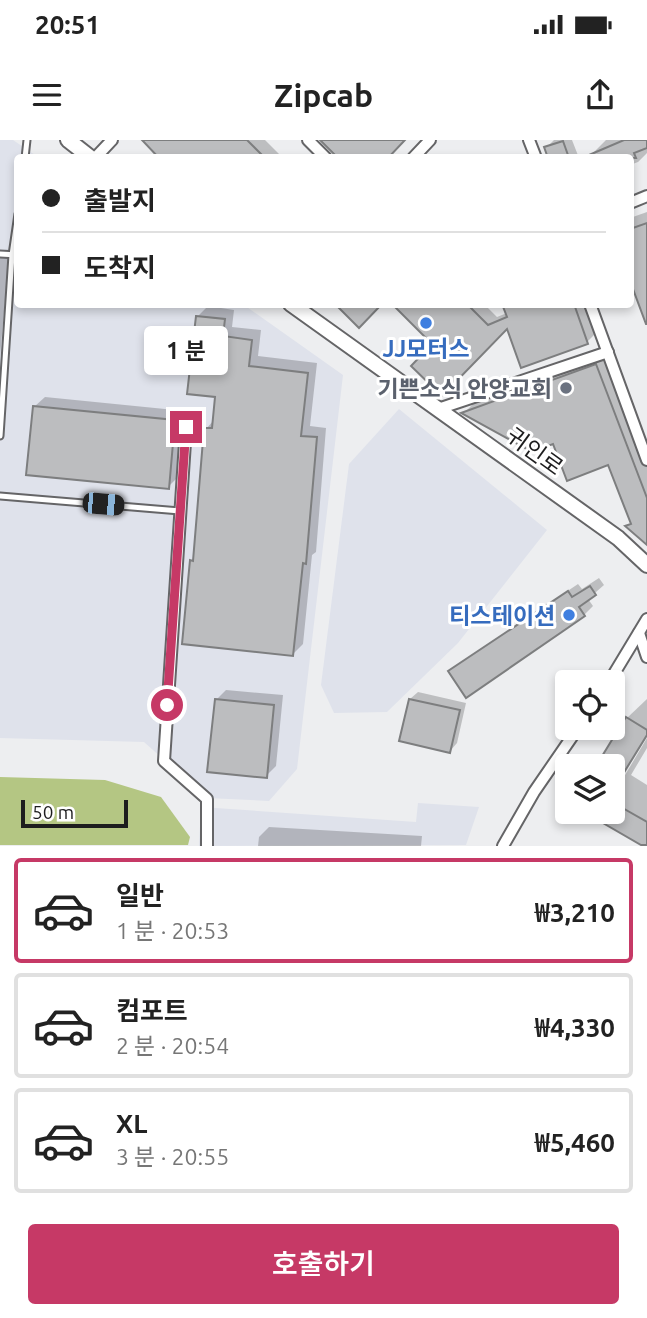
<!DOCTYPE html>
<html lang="ko">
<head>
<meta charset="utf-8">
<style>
  :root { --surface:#fff; --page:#f2f2f2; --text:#222; --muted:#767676; --line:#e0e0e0; --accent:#c63966 }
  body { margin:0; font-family:Ubuntu,"Noto Sans KR",sans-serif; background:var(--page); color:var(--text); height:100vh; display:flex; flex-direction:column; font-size:26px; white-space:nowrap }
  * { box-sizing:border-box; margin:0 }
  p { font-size:23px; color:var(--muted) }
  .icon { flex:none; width:38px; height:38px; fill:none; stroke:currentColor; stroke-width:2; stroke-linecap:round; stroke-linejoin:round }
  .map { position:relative; height:706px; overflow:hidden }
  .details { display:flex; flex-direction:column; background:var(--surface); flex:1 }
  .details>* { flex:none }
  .guide { position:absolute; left:14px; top:14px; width:620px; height:154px; border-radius:7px; box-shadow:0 4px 10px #0003; display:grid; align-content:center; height:154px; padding:0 28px; background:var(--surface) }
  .tools { position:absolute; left:555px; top:530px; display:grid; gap:14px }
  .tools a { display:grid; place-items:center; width:70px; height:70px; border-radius:7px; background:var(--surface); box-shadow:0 4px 10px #0003; font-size:35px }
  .scale { position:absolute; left:21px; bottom:18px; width:107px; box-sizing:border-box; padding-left:7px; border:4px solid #1d1d1e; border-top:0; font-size:19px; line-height:24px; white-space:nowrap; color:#1d1d1e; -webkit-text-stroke:5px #fff; paint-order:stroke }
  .end { position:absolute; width:32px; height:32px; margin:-16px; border:9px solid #c63966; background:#fff; box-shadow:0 0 0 4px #fff }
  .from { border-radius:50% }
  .bubble { position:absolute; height:49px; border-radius:7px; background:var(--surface); box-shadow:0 4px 10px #0003; font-size:23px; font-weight:600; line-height:49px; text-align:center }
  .car { position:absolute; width:21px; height:42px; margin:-21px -10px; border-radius:9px; box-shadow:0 0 5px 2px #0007; background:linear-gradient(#222 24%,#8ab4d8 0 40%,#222 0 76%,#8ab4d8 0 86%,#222 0) }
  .guide b { display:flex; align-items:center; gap:24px; height:66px; font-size:26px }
  .guide b+b { border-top:2px solid var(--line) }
  .guide i { width:18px; height:18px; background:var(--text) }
  ul { padding:12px 0 0; list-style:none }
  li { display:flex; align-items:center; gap:21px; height:105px; margin:0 14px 10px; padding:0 14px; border:4px solid var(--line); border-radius:7px }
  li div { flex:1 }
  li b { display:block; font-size:26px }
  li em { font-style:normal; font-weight:600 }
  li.on { border-color:var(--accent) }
  li>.icon { width:63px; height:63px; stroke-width:1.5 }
  .primary-button { display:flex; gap:14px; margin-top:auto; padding:14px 28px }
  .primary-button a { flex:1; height:80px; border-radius:7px; background:var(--accent); color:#fff; font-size:28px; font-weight:600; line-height:80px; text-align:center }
  .status { display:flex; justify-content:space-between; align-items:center; height:49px; padding:0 35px; background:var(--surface); direction:ltr }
  .status svg { height:19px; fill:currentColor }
  header { display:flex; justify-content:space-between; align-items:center; height:91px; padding:0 28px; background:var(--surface); font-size:32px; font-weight:600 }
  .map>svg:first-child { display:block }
  .built { fill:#dfe2eb }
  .forest { fill:#b4c683 }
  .shadow { fill:#0003 }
  .building { fill:#bcbdbf; stroke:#7d7e7f; stroke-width:2 }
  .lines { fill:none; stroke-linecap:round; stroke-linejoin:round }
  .service-casing { stroke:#656567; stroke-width:9 }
  .minor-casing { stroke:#656567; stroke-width:14 }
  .tertiary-casing { stroke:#656567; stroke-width:18 }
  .service { stroke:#fff; stroke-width:5 }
  .minor { stroke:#fff; stroke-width:10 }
  .tertiary { stroke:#fff; stroke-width:14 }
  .route { stroke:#c63966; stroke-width:9 }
  .shop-dot { fill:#3f7fe0; stroke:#fff; stroke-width:2.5 }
  .worship-dot { fill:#6b7280; stroke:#fff; stroke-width:2.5 }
  .labels { text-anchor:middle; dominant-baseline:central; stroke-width:6; stroke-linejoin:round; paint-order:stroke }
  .shop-label { font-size:23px; font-weight:bold; fill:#366cbe; stroke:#fff }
  .worship-label { font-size:23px; font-weight:bold; fill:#5b616d; stroke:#fff; text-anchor:end }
  .street-label { font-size:23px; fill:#1d1d1e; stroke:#fff }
</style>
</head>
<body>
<div class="status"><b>20:51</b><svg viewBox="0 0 49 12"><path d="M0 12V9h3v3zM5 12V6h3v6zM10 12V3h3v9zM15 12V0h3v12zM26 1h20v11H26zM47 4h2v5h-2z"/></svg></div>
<header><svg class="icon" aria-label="menu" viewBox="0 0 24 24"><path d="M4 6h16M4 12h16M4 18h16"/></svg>Zipcab<svg class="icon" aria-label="share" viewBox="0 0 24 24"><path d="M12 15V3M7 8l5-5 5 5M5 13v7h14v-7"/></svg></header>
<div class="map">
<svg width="647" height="706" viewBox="0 0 647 706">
  <rect width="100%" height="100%" fill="#edeef0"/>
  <g class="built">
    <polygon points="0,0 13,0 38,17 18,18 18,164 244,165 343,235 297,629 269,661 207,658 144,602 0,598"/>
    <polygon points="399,269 547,390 458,503 387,572 334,573 321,545 349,324"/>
    <polygon points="418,663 479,667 466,705 199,706 201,667 416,682"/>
  </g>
  <polygon class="forest" points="0,637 105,640 161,657 190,697 188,705 0,705"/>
  <g class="shadow">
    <polygon points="144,0 265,0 283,18 162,18"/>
    <polygon points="554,0 572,0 579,18 550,18 546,8"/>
    <polygon points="606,0 647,0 647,13 638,22 630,25 630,18 591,15"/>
    <polygon points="647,72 647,172 630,141 630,78"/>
    <polygon points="0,114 9,115 0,217"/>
    <polygon points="142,164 177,164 175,166"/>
    <polygon points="394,164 484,164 497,177 507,173 504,164 585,164 595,194 587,202 508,186 435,204"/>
    <polygon points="208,166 234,170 232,187 261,190 258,216 317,223 310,286 326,288 316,412 312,415 303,504 293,514 192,421 195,419 206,289 214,280 217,256 198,176"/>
    <polygon points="608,213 647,314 647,402 628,386 632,382 609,323 464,273 476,261"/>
    <polygon points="45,257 185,271 178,337 168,347 34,267"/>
    <polygon points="599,438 604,445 588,459 593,466 584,475 467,556 451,532 460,523 578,444 582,449"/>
    <polygon points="226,550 283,555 276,626 266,636 216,560"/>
    <polygon points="418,552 466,563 457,603 450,611 410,559"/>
    <polygon points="647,559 647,592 612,626 599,626 627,578"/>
    <polygon points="647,598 647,608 631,635 647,645 647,706 644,706 588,672 612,672 612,652 615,652"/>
    <polygon points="269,687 422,696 421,706 258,706 259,697"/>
  </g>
  <g class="building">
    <polygon points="142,0 247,0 265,18 159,18"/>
    <polygon points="320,0 405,0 388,18 338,18"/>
    <polygon points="624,0 647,0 647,8 634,13 636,18 582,18"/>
    <polygon points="563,1 569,18 548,18 544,7"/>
    <polygon points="647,83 647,184 646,184 630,141 630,89"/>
    <polygon points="335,164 382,164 359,188"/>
    <polygon points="392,164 467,164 488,185 507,177 502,164 574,164 588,204 521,228 507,189 442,256 411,226 432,204"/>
    <polygon points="196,176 225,179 223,196 252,200 249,226 308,233 301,296 317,297 306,424 303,423 293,516 182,504 190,420 193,421 204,288 212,288 215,257 187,254"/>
    <polygon points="596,224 647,358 647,405 625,386 631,384 608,325 567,341 553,304 532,312 461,273"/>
    <polygon points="33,266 175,280 169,349 26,335"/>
    <polygon points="590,446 596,455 579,467 585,476 466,558 448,531 568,451 572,457"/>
    <polygon points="215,559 274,565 267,638 207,632"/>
    <polygon points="409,559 460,570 450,613 399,601"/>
    <polygon points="626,577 647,590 647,595 612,652 612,626 596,626"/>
    <polygon points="612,662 647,682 647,705 641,705 584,672 612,672"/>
  </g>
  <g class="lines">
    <g class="service-casing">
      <g id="service">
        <polyline points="25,18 27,0"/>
        <polyline points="0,114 18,115"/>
        <polyline points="0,296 12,115 18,74"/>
        <polyline points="0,356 180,371"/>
      </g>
    </g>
    <g class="minor-casing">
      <g id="minor">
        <polyline points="308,0 326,18"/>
        <polyline points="529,0 536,18"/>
        <polyline points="95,18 112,0"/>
        <polyline points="413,18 430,0"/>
        <polyline points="630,63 647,56"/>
        <polyline points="590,164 647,320"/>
        <polyline points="438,269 608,212"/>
        <polyline points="186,287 164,621 207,659 207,706"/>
        <polyline points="639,493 647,517"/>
        <polyline points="609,542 647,479"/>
        <polyline points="503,706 534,652 578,588"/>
      </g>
    </g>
    <g class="tertiary-casing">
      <g id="tertiary">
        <polyline points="68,0 91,18"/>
        <polyline points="291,164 618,398 647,425"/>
      </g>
    </g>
    <use href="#service" class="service"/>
    <use href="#minor" class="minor"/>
    <use href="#tertiary" class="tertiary"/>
  </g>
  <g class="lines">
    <polyline class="route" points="167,565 186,287"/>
  </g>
  <g class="shop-dot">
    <circle cx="426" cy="183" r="7"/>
    <circle cx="569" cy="475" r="7"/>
  </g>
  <circle class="worship-dot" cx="566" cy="248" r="7"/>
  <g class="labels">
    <g class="shop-label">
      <text x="426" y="208">JJ모터스</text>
      <text x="555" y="475" text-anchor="end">티스테이션</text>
    </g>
    <g class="worship-label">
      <text x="552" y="248">기쁜소식 안양교회</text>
    </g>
    <g class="street-label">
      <text transform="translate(535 311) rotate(36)">귀인로</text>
    </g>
  </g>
</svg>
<div class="tools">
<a><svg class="icon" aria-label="locate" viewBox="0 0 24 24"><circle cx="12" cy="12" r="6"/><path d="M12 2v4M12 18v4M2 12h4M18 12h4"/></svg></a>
<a><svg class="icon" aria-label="layers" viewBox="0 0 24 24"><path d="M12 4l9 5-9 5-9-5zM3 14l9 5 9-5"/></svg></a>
</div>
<div class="scale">50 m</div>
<i class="end from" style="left:167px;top:565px"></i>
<i class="end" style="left:186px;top:287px"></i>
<div class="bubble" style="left:144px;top:186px;width:84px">1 분</div>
<i class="car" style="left:103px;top:364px;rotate:95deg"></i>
<div class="guide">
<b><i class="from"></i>출발지</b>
<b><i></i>도착지</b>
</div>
</div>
<section class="details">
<ul>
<li class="on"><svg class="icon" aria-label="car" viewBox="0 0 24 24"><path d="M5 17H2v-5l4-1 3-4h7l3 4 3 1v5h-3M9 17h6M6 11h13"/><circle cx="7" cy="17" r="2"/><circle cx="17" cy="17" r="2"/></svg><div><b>일반</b><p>1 분 · 20:53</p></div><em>₩3,210</em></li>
<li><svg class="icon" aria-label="car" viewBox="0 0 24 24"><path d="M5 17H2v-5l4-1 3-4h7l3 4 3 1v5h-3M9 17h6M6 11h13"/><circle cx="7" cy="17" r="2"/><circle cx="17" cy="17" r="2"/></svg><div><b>컴포트</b><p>2 분 · 20:54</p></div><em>₩4,330</em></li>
<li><svg class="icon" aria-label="car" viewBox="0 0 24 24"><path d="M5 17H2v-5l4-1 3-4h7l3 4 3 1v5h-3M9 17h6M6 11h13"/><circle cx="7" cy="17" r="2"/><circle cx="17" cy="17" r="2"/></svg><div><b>XL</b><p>3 분 · 20:55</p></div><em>₩5,460</em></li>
</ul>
<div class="primary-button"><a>호출하기</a></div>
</section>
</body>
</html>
